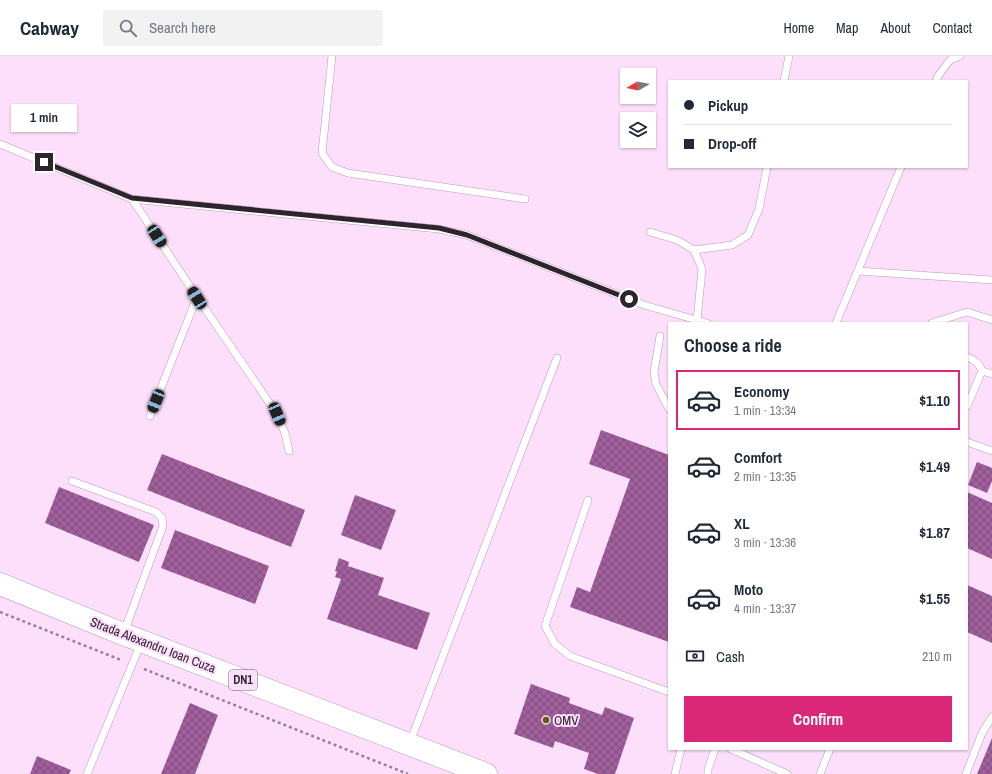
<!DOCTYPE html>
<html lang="en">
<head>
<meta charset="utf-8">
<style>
  :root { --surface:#fff; --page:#f2f2f3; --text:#1f2937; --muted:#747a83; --line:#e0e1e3; --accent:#db2777 }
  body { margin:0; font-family:"Archivo Narrow",sans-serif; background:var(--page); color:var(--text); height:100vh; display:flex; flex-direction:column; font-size:15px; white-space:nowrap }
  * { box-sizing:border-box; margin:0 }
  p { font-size:13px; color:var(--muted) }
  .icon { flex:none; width:22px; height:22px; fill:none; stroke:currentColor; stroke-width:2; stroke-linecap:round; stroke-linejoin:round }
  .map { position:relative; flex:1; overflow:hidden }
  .side { position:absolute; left:668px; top:266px; width:300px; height:428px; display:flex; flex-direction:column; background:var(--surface); border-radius:0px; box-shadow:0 1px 3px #0004 }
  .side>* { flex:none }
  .hud { position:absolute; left:668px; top:24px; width:300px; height:88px; border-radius:0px; box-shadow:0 1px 3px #0004; display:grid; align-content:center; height:88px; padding:0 16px; background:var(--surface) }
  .needle { width:26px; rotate:261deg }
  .buttons { position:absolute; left:620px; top:12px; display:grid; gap:8px }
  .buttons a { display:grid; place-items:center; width:36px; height:36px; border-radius:0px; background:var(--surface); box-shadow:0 1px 3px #0004; font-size:20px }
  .end { position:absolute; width:18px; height:18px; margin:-9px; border:5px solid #2f232e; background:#fff; box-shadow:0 0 0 2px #fff }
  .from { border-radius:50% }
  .bubble { position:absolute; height:28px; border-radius:0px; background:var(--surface); box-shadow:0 1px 3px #0004; font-size:13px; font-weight:700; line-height:28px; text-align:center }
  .car { position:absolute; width:12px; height:24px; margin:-12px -6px; border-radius:5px; box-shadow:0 0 3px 1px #0007; background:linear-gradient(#222 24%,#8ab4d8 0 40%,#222 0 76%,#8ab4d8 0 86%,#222 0) }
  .hud b { display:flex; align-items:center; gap:14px; height:38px; font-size:15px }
  .hud b+b { border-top:1px solid var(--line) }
  .hud i { width:10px; height:10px; background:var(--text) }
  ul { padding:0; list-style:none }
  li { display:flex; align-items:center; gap:12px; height:60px; margin:0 8px 6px; padding:0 8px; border:2px solid transparent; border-radius:0px }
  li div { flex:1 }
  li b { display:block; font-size:15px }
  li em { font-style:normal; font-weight:700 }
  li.active { border-color:var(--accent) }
  li>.icon { width:36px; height:36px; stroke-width:1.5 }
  h2 { padding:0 16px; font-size:18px; line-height:48px }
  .pay { display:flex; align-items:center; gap:10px; height:44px; padding:0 16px; font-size:15px }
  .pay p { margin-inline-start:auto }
  .button { display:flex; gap:8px; margin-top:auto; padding:8px 16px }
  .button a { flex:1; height:46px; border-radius:0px; background:var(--accent); color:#fff; font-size:16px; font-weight:700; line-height:46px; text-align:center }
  header { display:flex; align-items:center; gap:24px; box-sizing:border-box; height:56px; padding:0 20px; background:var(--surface); border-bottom:1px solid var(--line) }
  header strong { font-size:19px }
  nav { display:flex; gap:22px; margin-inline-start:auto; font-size:14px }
  .search { width:280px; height:36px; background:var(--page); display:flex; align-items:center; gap:10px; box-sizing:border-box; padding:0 14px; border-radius:0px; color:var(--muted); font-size:15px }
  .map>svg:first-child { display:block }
  .building { fill:url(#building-cross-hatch) }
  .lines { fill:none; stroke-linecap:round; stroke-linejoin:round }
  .lane-casing { stroke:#b99cb7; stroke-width:8 }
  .primary-casing { stroke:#b99cb7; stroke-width:23 }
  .path { stroke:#958094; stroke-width:2.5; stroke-dasharray:3 3; stroke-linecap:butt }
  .lane { stroke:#fff; stroke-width:7 }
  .primary { stroke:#fff; stroke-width:22 }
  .route { stroke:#2f232e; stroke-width:5 }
  .poi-dot { fill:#566407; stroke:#fddffb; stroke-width:1.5 }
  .labels { text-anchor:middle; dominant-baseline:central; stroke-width:4; stroke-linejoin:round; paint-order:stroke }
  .shield { fill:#fddffb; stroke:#6d5b6c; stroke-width:1 }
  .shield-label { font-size:12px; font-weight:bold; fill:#2f232e }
  .street-label { font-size:13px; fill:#2f232e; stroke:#fddffb }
  .poi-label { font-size:13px; fill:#2f232e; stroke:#fddffb; text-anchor:start }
</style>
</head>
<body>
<header>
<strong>Cabway</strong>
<div class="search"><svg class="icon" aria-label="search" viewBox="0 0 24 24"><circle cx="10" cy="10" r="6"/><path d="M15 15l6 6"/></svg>Search here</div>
<nav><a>Home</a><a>Map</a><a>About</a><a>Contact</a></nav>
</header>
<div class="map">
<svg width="992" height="718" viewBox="0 0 992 718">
  <defs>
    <pattern id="building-cross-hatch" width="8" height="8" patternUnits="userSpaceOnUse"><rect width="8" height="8" fill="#9e5f9b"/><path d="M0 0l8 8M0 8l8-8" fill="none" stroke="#814e7f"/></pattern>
  </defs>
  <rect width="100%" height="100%" fill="#fddffb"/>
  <g class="building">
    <polygon points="601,374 669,399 669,586 570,551 577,531 590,536 630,423 589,408"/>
    <polygon points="162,398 305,454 291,491 147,434"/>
    <polygon points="977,406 992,412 992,425 987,437 968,429"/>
    <polygon points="59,431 154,469 139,506 45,467"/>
    <polygon points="967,436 992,447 992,503 967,492"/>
    <polygon points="355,439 396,454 381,494 341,479"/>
    <polygon points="175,474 269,510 255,548 161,512"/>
    <polygon points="339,502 349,506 348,510 384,522 378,539 430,557 417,594 327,563 341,523 335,521 337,516 335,515"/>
    <polygon points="967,529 992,540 992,587 967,576"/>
    <polygon points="531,628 570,642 569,647 602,659 605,651 634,662 615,718 598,718 584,713 589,697 555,685 553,692 514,678"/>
    <polygon points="190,647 218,659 195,718 161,718"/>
    <polygon points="992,682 992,718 977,718"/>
    <polygon points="37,700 71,714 69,718 30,718"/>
  </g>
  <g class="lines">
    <g class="lane-casing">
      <g id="lane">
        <polyline points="332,0 322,97 332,111 348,117 525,143"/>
        <polyline points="784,25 789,0"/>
        <polyline points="936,25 938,20 950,4 960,0"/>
        <polyline points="0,88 132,143 439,173 467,179 644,249 707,267"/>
        <polyline points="132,143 197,241 277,358 285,377 289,395"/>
        <polyline points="650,176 677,184 694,194 702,213 697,264"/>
        <polyline points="694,194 732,189 748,179 759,153 767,111"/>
        <polyline points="858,215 992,224"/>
        <polyline points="836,267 901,111"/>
        <polyline points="932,267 967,256 992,264"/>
        <polyline points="660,280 654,316 656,328 669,353"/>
        <path d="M967 301C975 304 979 307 982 315L967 350"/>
        <polyline points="982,315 992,318"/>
        <polyline points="150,360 197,241"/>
        <polyline points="967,386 992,395"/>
        <polyline points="72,425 156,456 162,462 163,470 124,576"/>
        <polyline points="588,444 545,570 555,588 570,600 669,636"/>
        <polyline points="410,686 557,302"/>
        <polyline points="731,693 787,718"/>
        <polyline points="87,718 141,587"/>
        <polyline points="675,718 681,693"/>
        <polyline points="708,718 708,713 715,693"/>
        <polyline points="820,718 830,693"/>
        <polyline points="966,718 982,677 992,661"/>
      </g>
    </g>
    <g class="primary-casing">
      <polyline id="primary" points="0,528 123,578 486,718"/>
    </g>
    <g class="path">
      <polyline points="0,556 121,604"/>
      <polyline points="144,613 408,718"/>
    </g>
    <use href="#lane" class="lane"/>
    <use href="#primary" class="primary"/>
  </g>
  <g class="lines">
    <polyline class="route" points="44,106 132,142 439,172 467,179 629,243"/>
  </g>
  <circle class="poi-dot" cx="546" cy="664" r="4"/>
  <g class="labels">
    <rect class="shield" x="229" y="614" width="28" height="20" rx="3"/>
    <g class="shield-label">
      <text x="243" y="624">DN1</text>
    </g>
    <g class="street-label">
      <text transform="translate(153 589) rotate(21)">Strada Alexandru Ioan Cuza</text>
    </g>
    <g class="poi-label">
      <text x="554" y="664">OMV</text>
    </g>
  </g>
</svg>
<div class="buttons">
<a><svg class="needle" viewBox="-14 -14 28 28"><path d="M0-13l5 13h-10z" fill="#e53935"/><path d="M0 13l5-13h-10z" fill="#747a83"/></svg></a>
<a><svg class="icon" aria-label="layers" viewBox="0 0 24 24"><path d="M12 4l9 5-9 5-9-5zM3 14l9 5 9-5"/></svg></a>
</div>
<i class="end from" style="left:629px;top:243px"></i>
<i class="end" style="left:44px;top:106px"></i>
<div class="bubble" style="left:11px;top:48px;width:66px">1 min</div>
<i class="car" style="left:157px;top:180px;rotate:147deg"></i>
<i class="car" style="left:197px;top:242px;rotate:327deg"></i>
<i class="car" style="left:156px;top:345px;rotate:202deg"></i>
<i class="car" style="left:277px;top:358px;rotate:157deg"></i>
<div class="hud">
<b><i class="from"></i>Pickup</b>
<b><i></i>Drop-off</b>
</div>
<section class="side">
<h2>Choose a ride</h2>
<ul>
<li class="active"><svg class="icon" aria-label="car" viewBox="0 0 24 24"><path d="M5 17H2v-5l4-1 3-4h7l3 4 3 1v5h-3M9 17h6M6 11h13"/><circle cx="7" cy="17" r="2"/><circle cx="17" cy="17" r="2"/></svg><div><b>Economy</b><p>1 min · 13:34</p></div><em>$1.10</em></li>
<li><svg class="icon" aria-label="car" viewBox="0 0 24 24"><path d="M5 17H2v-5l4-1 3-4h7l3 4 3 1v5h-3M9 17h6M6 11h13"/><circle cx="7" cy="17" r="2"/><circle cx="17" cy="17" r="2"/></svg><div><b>Comfort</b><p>2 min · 13:35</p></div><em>$1.49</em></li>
<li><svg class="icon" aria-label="car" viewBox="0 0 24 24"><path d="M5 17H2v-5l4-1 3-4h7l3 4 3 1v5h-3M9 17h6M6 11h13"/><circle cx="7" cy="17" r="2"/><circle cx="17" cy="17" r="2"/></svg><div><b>XL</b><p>3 min · 13:36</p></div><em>$1.87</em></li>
<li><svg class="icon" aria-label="car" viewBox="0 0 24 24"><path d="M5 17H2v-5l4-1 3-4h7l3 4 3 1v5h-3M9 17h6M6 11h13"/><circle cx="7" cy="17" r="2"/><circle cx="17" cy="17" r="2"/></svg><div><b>Moto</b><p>4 min · 13:37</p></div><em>$1.55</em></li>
</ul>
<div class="pay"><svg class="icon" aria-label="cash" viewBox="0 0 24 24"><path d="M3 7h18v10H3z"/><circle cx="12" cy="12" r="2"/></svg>Cash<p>210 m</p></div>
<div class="button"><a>Confirm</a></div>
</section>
</div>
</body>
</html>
